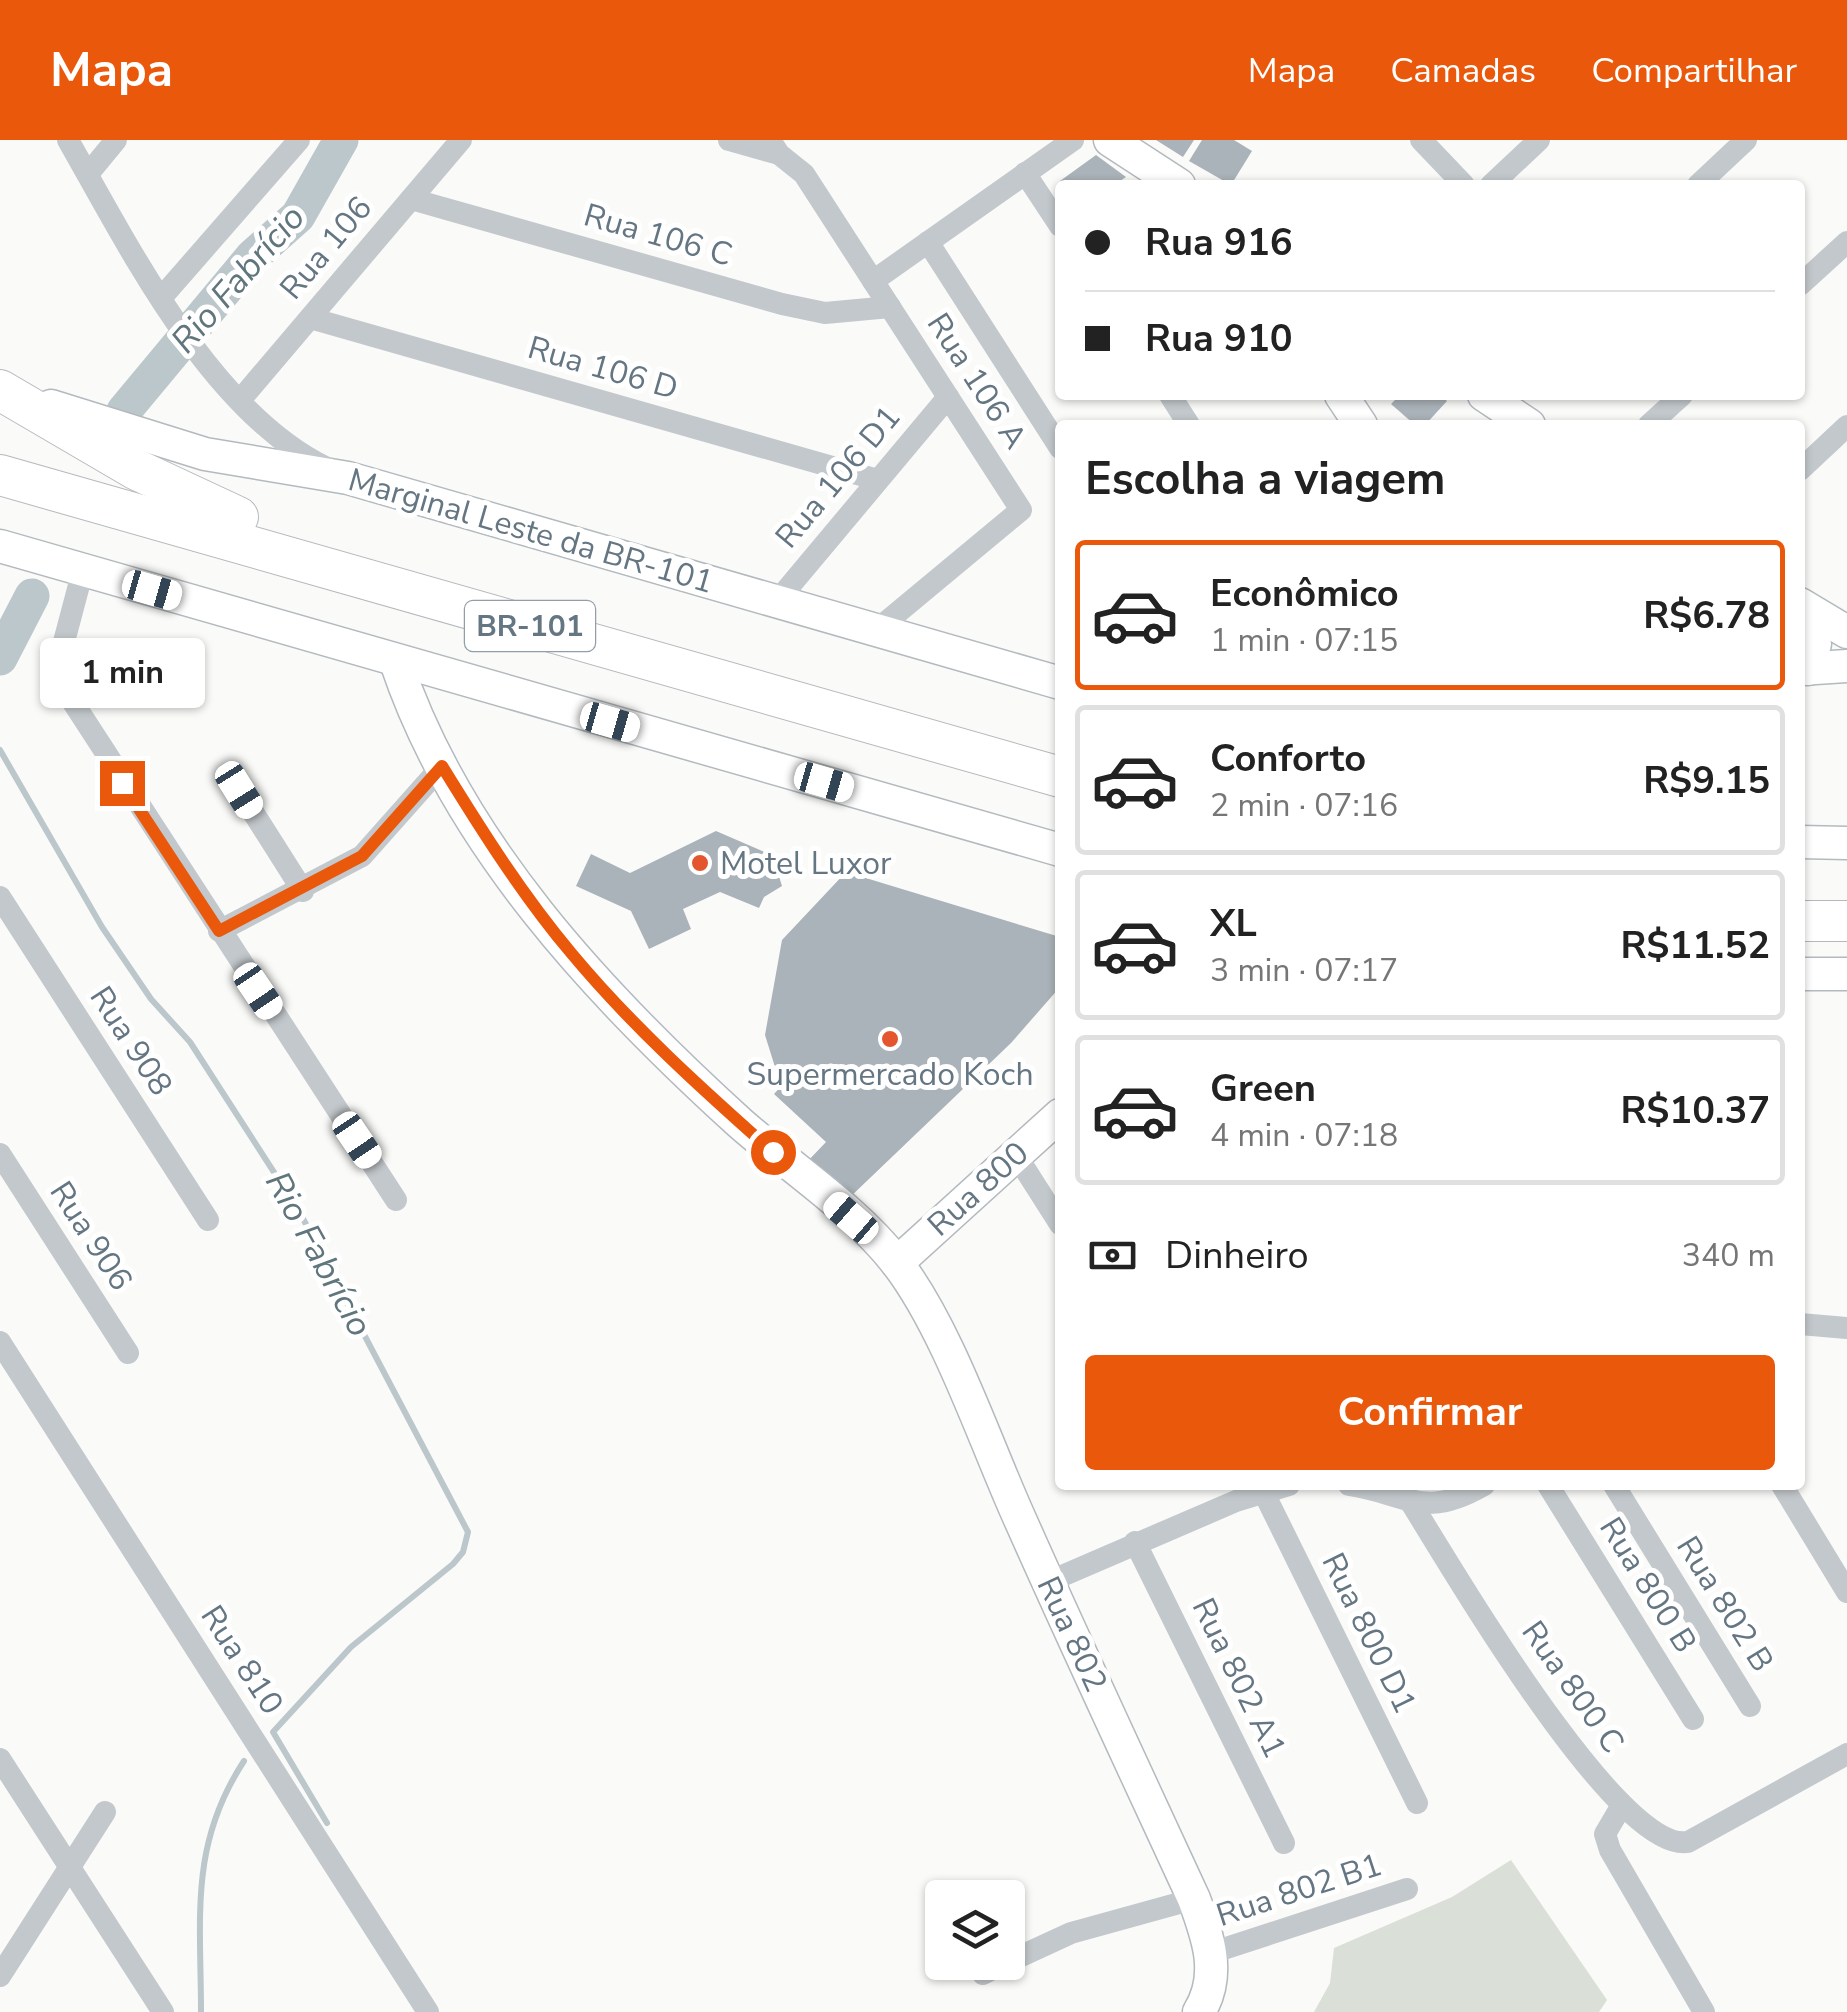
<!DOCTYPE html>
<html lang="pt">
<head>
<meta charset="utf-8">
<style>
  :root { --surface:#fff; --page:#f2f2f2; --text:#222; --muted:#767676; --line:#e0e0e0; --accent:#ea580c }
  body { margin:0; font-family:"Nunito Sans",sans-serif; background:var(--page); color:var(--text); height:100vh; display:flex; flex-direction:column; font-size:38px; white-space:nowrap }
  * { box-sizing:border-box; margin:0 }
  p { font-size:32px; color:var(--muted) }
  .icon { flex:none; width:55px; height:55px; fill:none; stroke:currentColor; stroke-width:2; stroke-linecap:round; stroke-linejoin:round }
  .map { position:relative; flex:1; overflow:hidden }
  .sheet { position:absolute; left:1055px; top:280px; width:750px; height:1070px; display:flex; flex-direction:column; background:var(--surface); border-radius:10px; box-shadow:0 2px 8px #0004 }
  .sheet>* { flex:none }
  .guide { position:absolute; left:1055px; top:40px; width:750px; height:220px; border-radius:10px; box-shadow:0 2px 8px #0004; display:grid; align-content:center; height:220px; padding:0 30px; background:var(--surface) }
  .buttons { position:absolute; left:925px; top:1740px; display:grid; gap:20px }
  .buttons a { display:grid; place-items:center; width:100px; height:100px; border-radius:10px; background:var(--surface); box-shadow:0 2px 8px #0004; font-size:50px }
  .end { position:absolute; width:45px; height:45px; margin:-22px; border:12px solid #ea580c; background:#fff; box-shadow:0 0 0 5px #fff }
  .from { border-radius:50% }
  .bubble { position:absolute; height:70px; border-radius:10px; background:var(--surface); box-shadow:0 2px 8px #0004; font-size:32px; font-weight:700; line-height:70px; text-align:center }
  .car { position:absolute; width:30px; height:60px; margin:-30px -15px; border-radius:12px; box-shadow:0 0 8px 2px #0007; background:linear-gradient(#fff 24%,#345 0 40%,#fff 0 76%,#345 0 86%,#fff 0) }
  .guide b { display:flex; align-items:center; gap:35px; height:95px; font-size:38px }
  .guide b+b { border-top:2px solid var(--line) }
  .guide i { width:25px; height:25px; background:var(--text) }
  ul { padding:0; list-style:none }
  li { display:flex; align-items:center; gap:30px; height:150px; margin:0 20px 15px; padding:0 10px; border:5px solid var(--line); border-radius:10px }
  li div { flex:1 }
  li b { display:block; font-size:38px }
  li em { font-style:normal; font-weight:700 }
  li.selected { border-color:var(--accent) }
  li>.icon { width:90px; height:90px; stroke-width:1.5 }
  h2 { padding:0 30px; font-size:45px; line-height:120px }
  .pay { display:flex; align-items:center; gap:25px; height:110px; padding:0 30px; font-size:38px }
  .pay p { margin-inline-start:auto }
  .cta { display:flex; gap:20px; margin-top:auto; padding:20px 30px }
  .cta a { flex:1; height:115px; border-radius:10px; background:var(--accent); color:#fff; font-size:40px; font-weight:700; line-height:115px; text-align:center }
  header { display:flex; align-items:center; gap:60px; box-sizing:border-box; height:140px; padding:0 50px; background:var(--accent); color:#fff }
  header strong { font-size:48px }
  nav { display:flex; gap:55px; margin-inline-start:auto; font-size:35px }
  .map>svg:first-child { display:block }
  .green { fill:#dadfd7 }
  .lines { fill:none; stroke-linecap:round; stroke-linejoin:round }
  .stream { stroke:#bbc7cb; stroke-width:6 }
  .river { stroke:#bbc7cb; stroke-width:35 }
  .building { fill:#aab3b9 }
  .secondary-casing { stroke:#b3babf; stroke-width:35 }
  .motorway-casing { stroke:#b4b9bd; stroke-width:42 }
  .minor { stroke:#c3c8cc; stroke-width:22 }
  .secondary { stroke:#fff; stroke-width:32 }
  .motorway { stroke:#fff; stroke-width:40 }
  .route { stroke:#ea580c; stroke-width:12 }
  .poi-dot { fill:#e4572e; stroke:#fff; stroke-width:4 }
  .labels { text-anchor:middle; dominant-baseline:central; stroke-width:10; stroke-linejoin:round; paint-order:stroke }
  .shield { fill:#fff; stroke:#939fa8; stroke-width:2.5 }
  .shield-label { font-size:30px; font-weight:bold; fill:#657683 }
  .street-label { font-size:32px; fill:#657683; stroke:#fff }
  .poi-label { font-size:32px; fill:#657683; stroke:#fff; text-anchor:start }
  .water-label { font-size:35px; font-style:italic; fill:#60757c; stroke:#fff }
</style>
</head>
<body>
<header>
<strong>Mapa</strong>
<nav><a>Mapa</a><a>Camadas</a><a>Compartilhar</a></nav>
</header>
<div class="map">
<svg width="1847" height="1872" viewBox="0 0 1847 1872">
  <rect width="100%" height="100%" fill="#fafaf8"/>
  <polygon class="green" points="1511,1720 1607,1860 1599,1872 1314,1872 1330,1843 1334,1808 1452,1757"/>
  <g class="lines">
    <g class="stream">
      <polyline points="0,610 102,787 151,859 190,902 299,1071 468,1392 463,1412 453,1424 351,1507 273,1592 327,1683"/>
      <path d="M201 1872C201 1777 189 1705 244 1621"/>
    </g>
    <g class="river">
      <polyline points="124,271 253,116 298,76 341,0"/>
      <polyline points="0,518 32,456"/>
    </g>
  </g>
  <g class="building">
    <polygon points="1156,0 1194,0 1183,17"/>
    <polygon points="1202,0 1234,0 1252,11 1231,45 1189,21"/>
    <polygon points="1096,15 1126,37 1114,45 1063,45 1060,41"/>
    <polygon points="1400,255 1441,255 1447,261 1425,285 1415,285 1391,264"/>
    <polygon points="716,691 767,713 776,727 782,746 764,757 759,768 720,752 683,769 691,789 649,809 631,771 576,746 591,714 630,733"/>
    <polygon points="846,732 1060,797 1060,847 1011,903 847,1060 806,1023 826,1002 774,954 786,941 775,927 765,895 782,800"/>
  </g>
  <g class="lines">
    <g class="secondary-casing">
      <g id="secondary">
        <polyline points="1110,0 1179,45"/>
        <polyline points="1341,255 1361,285"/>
        <polyline points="1484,255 1529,285"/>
        <polyline points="51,266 205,314 348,338 1060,543"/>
        <polyline points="0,406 1060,710"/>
        <polyline points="1800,464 1847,492"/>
        <polyline points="1804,467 1815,504 1808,529"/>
        <path d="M396 522C457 704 600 856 740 983 791 1028 855 1069 897 1123 946 1187 982 1293 1015 1368 1073 1499 1134 1629 1194 1759 1208 1797 1222 1835 1199 1872"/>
        <polyline points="1800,529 1847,526"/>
        <polyline points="1800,702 1847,703"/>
        <polyline points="1800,834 1847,834"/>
        <polyline points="897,1123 1060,975"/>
      </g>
    </g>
    <g class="motorway-casing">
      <g id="motorway">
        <polyline points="0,250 135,329 238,377"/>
        <polyline points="0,335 1060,637"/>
        <polyline points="1800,781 1847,781"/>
      </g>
    </g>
    <g class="minor">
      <path d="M68 0C130 109 211 272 327 328"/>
      <polyline points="729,0 779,14"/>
      <polyline points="770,0 779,14 804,34 1021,370 879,488"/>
      <polyline points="1421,0 1464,45"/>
      <polyline points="1025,33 1060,86"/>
      <polyline points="88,34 116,0"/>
      <polyline points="1491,45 1539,0"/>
      <polyline points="1698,45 1746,0"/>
      <polyline points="411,59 782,164 825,173 890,167"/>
      <polyline points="928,102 1060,308"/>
      <polyline points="873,141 1073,0"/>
      <polyline points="1800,145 1847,102"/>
      <polyline points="162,157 299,0"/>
      <polyline points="310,178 878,340"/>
      <polyline points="1170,255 1189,285"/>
      <polyline points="241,259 461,0"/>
      <polyline points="1649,285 1682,255"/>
      <polyline points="1800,330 1847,286"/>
      <polyline points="83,430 61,513 67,553 396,1060"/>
      <polyline points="778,460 948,257"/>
      <polyline points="239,650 303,751"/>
      <polyline points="0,757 208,1080"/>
      <polyline points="219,791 362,716 442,626"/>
      <polyline points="0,1014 128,1213"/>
      <polyline points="1016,1015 1060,1084"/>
      <polyline points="1800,1184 1847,1188"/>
      <polyline points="0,1202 428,1872"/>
      <path d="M1349 1345C1408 1354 1424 1380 1484 1345"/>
      <path d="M1400 1345C1440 1407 1615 1714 1688 1702L1847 1614"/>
      <polyline points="1548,1345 1693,1579"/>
      <polyline points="1614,1345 1750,1566"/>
      <polyline points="1782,1345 1847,1452"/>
      <polyline points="1263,1351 1417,1663"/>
      <polyline points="1135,1402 1284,1703"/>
      <polyline points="1048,1442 1236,1361 1289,1345"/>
      <polyline points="0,1619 163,1872"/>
      <polyline points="1622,1665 1605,1694 1610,1710 1704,1872"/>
      <polyline points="1211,1813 1407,1749"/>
      <polyline points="1008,1822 1071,1793 1194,1759"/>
      <polyline points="983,1834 1007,1822"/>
      <polyline points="0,1836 105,1672"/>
    </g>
    <use href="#secondary" class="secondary"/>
    <use href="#motorway" class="motorway"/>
  </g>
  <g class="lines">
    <path class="route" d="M122 643 219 791 362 716 442 626C482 691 523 756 572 814 632 886 703 950 773 1012"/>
  </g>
  <g class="poi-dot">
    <circle cx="700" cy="723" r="10"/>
    <circle cx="890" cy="899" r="10"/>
  </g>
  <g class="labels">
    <rect class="shield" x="465" y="461" width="130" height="50" rx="8"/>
    <g class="shield-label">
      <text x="530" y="486">BR-101</text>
    </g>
    <g class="street-label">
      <text transform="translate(658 95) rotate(16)">Rua 106 C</text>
      <text transform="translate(326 108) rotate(-50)">Rua 106</text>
      <text transform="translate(603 228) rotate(16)">Rua 106 D</text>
      <text transform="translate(977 241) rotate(57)">Rua 106 A</text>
      <text transform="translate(838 337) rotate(-50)">Rua 106 D1</text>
      <text transform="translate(531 391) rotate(16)">Marginal Leste da BR-101</text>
      <text transform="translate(131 901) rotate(57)">Rua 908</text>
      <text transform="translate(978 1049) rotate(-42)">Rua 800</text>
      <text transform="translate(91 1096) rotate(57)">Rua 906</text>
      <text transform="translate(1648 1445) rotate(58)">Rua 800 B</text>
      <text transform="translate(1725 1464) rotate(58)">Rua 802 B</text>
      <text transform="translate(1369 1493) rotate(64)">Rua 800 D1</text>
      <text transform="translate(1072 1494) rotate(65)">Rua 802</text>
      <text transform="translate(242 1520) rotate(57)">Rua 810</text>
      <text transform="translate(1239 1538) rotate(64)">Rua 802 A1</text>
      <text transform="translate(1573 1547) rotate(55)">Rua 800 C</text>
      <text transform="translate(1299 1750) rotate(-18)">Rua 802 B1</text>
    </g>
    <g class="poi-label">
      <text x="720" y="723">Motel Luxor</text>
      <text x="890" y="934" text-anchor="middle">Supermercado Koch</text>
    </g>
    <g class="water-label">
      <text transform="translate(238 139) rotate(-49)">Rio Fabrício</text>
      <text transform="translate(319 1114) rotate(61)">Rio Fabrício</text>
    </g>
  </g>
</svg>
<div class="buttons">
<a><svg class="icon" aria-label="layers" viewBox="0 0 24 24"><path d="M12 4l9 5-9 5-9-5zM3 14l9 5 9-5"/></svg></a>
</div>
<i class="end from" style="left:773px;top:1012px"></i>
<i class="end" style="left:122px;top:643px"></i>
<div class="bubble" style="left:40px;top:498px;width:165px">1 min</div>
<i class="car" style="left:152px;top:450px;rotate:106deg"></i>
<i class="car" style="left:610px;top:582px;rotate:106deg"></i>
<i class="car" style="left:824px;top:642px;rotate:106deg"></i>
<i class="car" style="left:239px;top:650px;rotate:148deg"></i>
<i class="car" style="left:258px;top:851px;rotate:146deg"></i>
<i class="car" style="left:357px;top:1000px;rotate:146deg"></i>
<i class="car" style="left:851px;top:1078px;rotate:311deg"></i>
<div class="guide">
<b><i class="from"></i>Rua 916</b>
<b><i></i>Rua 910</b>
</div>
<section class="sheet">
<h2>Escolha a viagem</h2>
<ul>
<li class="selected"><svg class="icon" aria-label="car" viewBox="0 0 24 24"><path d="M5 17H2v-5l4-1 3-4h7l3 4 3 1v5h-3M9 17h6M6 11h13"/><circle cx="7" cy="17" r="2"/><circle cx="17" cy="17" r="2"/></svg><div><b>Econômico</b><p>1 min · 07:15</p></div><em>R$6.78</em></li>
<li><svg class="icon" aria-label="car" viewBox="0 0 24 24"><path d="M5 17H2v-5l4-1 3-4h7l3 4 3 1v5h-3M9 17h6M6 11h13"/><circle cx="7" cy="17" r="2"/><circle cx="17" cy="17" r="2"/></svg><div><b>Conforto</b><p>2 min · 07:16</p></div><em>R$9.15</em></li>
<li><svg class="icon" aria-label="car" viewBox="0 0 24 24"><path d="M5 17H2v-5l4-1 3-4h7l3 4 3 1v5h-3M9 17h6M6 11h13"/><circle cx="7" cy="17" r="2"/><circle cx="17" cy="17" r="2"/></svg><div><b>XL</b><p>3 min · 07:17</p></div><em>R$11.52</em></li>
<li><svg class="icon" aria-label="car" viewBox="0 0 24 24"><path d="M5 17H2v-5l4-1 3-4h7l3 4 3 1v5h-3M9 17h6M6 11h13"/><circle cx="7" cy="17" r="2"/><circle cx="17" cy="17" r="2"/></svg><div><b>Green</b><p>4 min · 07:18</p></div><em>R$10.37</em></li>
</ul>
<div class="pay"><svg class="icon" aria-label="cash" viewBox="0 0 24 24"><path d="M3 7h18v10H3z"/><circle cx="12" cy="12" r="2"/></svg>Dinheiro<p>340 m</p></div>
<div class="cta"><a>Confirmar</a></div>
</section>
</div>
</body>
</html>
